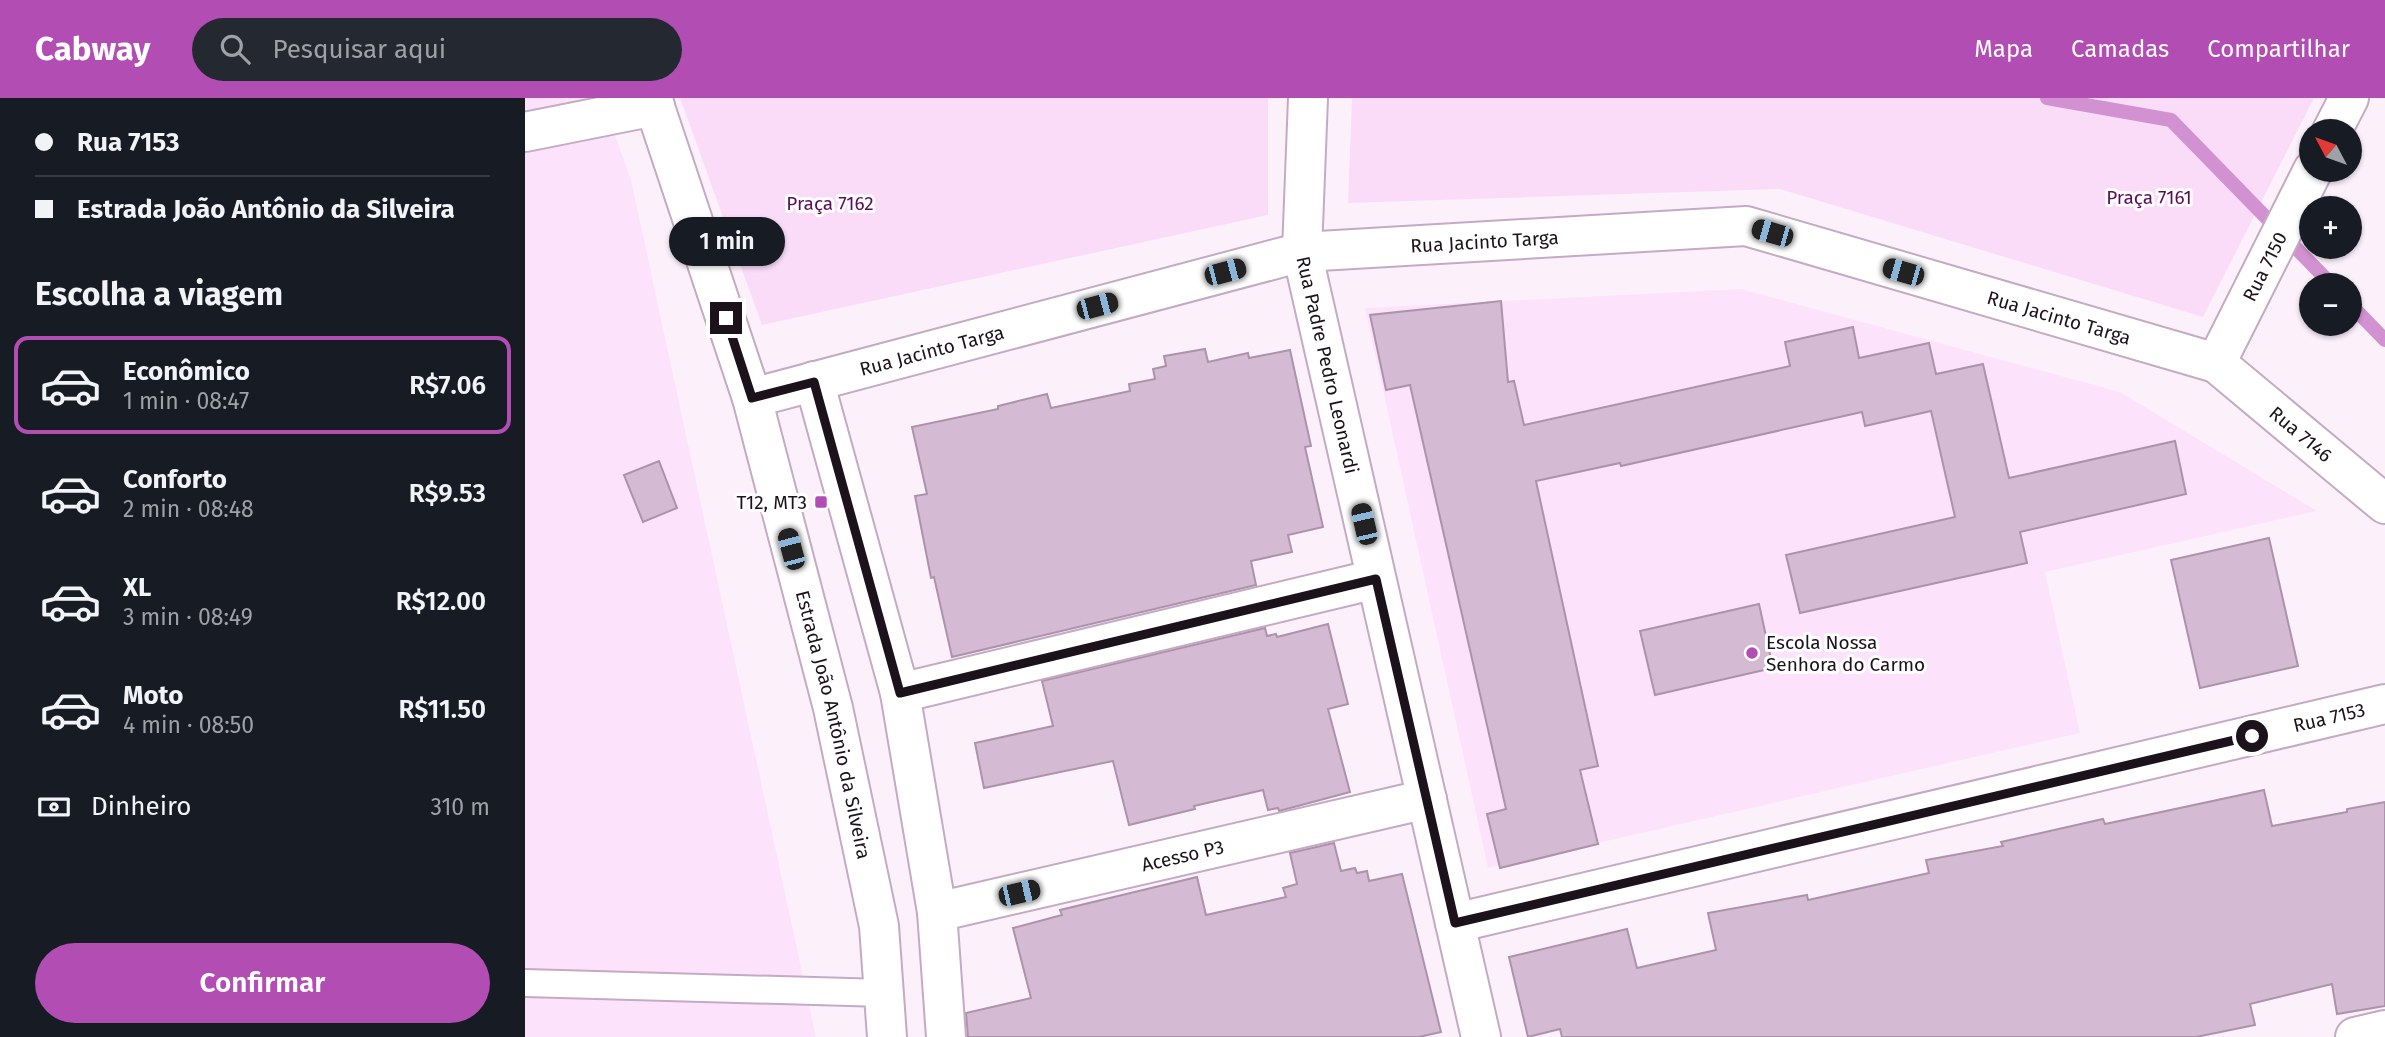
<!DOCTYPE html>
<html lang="pt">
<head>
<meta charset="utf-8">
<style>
  :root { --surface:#171b24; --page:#242831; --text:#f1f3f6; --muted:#9ea1a6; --line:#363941; --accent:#b24db3 }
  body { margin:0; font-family:"Fira Sans",sans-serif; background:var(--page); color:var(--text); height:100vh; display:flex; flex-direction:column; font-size:26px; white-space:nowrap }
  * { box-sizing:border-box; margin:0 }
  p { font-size:23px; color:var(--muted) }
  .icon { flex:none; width:38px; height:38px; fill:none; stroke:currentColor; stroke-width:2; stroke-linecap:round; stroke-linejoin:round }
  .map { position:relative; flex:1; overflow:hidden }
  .panel { display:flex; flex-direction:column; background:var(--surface); width:525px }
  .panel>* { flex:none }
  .top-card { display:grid; align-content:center; height:154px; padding:0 35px; background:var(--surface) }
  .needle { width:46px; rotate:311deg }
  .tools { position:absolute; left:1774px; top:21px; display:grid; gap:14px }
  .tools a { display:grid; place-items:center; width:63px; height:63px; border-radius:50%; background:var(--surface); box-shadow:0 2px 5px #0004; font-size:35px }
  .end { position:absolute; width:32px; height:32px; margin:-16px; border:9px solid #1b121b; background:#fff; box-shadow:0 0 0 4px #fff }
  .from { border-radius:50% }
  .bubble { position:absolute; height:49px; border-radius:24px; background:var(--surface); box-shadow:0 2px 5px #0004; font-size:23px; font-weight:600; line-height:49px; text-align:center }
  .car { position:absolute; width:21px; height:42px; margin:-21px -10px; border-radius:9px; box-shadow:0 0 5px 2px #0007; background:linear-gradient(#222 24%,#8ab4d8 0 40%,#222 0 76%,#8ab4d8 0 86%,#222 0) }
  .top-card b { display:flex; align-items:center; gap:24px; height:66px; font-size:26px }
  .top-card b+b { border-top:2px solid var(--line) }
  .top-card i { width:18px; height:18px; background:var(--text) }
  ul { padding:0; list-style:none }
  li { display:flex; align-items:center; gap:21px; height:98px; margin:0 14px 10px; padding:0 21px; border:4px solid transparent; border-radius:14px }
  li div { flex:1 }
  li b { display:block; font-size:26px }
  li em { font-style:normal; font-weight:600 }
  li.selected { border-color:var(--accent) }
  li>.icon { width:63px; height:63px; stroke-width:1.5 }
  h2 { padding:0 35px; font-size:32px; line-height:84px }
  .pay { display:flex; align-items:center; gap:18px; height:77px; padding:0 35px; font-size:26px }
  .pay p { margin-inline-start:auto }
  .action { display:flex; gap:14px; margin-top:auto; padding:14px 35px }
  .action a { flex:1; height:80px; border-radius:42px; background:var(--accent); color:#fff; font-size:28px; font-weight:600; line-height:80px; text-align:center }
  header { display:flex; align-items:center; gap:42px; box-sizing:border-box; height:98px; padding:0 35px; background:var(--accent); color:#fff }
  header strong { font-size:33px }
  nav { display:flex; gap:38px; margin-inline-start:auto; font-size:24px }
  .search { width:490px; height:63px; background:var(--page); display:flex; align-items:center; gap:18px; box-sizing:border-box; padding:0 24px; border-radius:38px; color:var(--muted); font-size:26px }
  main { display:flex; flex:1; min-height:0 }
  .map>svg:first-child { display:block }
  .built { fill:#fde2fc }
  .green { fill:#fadcf9 }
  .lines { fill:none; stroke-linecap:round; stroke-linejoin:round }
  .stream { stroke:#d292d1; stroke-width:14 }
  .building { fill:#d4bad3; stroke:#ac93ab; stroke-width:2 }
  .service-casing { stroke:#c4aac3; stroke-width:30 }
  .minor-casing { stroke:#c4aac3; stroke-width:42 }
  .secondary-casing { stroke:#c4aac3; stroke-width:42 }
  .service { stroke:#fff; stroke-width:26 }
  .minor { stroke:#fff; stroke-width:38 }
  .secondary { stroke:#fff; stroke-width:38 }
  .route { stroke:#1b121b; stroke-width:9 }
  .poi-dot { fill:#b24db3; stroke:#fff; stroke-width:2.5 }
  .labels { text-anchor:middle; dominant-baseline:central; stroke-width:6; stroke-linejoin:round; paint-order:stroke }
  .park-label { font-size:19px; fill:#5b0d5d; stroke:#fff }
  .street-label { font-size:19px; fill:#1b121b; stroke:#fff }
  .poi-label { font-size:19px; fill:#1b121b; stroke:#fff; text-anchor:end }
</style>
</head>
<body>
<header>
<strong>Cabway</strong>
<div class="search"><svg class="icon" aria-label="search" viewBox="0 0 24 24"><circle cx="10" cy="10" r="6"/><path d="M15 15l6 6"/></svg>Pesquisar aqui</div>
<nav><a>Mapa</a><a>Camadas</a><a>Compartilhar</a></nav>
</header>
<main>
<section class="panel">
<div class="top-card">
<b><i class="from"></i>Rua 7153</b>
<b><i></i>Estrada João Antônio da Silveira</b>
</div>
<h2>Escolha a viagem</h2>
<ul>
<li class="selected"><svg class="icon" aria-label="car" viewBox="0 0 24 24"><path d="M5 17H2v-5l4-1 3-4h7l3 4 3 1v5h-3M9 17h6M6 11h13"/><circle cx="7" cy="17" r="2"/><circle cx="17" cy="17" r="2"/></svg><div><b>Econômico</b><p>1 min · 08:47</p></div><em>R$7.06</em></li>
<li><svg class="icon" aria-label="car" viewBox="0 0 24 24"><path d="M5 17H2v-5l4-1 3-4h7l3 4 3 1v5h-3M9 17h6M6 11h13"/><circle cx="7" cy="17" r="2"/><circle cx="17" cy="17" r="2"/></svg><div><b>Conforto</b><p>2 min · 08:48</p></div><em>R$9.53</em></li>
<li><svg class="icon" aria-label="car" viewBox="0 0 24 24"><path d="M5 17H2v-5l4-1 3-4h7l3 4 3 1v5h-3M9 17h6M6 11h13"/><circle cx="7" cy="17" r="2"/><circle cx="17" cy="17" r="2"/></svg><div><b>XL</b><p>3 min · 08:49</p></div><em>R$12.00</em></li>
<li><svg class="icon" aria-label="car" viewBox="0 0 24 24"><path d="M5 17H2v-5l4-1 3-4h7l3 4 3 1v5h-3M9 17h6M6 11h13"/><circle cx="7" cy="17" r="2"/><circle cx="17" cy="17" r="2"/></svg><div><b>Moto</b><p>4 min · 08:50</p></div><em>R$11.50</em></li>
</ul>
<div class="pay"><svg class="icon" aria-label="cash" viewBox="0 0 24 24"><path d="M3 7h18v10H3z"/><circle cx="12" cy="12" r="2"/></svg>Dinheiro<p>310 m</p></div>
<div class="action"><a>Confirmar</a></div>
</section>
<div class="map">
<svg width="1860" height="939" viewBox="0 0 1860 939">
  <rect width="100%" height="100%" fill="#fcf1fb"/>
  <g class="built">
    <polygon points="0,0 77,0 106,82 291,939 0,939"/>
    <polygon points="1216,191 1595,294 1792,413 1520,474 1555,635 963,770 840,210"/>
  </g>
  <g class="green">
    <polygon points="155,0 743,0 743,117 237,227"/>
    <polygon points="827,0 1789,0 1678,219 1255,91 823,105"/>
  </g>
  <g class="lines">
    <g class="stream">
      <polyline points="1522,0 1646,22 1807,187"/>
      <polyline points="1825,206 1860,242"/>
    </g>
  </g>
  <g class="building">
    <polygon points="976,203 983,284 989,283 999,327 1265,268 1260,244 1328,229 1334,260 1404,245 1411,276 1458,266 1484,380 1650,343 1661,396 1495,434 1502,465 1275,515 1261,457 1430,419 1406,313 1340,328 1337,314 1096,368 1095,365 1011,383 1073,668 1055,672 1073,746 975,770 962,716 981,711 885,287 861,292 845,217"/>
    <polygon points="680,251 683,264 723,255 724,260 765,252 786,348 780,349 798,429 763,437 767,454 726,463 731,487 427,559 409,479 406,480 390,398 402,396 387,329 473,311 473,308 522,296 526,310 605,293 604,286 630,281 628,271 641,268 639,258"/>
    <polygon points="134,363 152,410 118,424 99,377"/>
    <polygon points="1744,440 1773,568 1675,590 1646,462"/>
    <polygon points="1234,506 1248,570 1130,597 1115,533"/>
    <polygon points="803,526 823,606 803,611 825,694 754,713 753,710 743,712 738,692 669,708 670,711 604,727 588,663 459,690 450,645 528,628 517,583 740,530 742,538 751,536 752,539"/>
    <polygon points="1739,692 1747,728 1822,714 1822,711 1860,704 1860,908 1812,916 1807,886 1725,906 1730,927 1671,939 1037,939 1035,931 1003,939 984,859 1102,831 1112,870 1191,852 1183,815 1282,797 1283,802 1404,775 1401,762 1478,748 1476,744 1578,721 1580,726"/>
    <polygon points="809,745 816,773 830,770 832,775 842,773 844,783 877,776 916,934 894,939 443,939 441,915 506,900 488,830 537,817 535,812 672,779 681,817 761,799 758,790 772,786 765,755"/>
  </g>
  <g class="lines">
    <g class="service-casing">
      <polyline id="service" points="0,885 359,895"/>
    </g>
    <g class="minor-casing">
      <g id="minor">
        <path id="s1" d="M783 0 777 154 956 939"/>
        <polyline points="1807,33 1824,0"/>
        <polyline points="0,34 130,8"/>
        <path id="s2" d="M1691 265 1788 72"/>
        <polyline points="289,283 375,595 412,814 421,939"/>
        <path id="s3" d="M227 300 777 154 1221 128 1691 265 1860 406"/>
        <polyline points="375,595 851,481"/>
        <path id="s4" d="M412 814 902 701"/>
        <path id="s5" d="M930 825 1860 606"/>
        <polyline points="1830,939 1860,932"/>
      </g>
    </g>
    <g class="secondary-casing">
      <g id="secondary">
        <path id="s6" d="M127 0 227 300 308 610 354 828 362 939"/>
      </g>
    </g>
    <use href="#service" class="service"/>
    <use href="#minor" class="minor"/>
    <use href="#secondary" class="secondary"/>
  </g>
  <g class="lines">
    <polyline class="route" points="201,220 227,300 289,284 375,595 851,481 930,825 1727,638"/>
  </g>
  <g class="poi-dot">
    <rect x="289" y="397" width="14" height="14" rx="3.5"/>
    <circle cx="1227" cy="555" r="7"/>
  </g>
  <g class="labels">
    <g class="park-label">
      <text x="1624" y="99">Praça 7161</text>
      <text x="305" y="105">Praça 7162</text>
    </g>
    <g class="street-label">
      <text stroke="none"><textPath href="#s3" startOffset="752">Rua Jacinto Targa</textPath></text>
      <text stroke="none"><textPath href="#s2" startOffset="108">Rua 7150</textPath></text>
      <text stroke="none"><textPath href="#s3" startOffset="1340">Rua Jacinto Targa</textPath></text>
      <text stroke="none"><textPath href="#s3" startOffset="186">Rua Jacinto Targa</textPath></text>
      <text stroke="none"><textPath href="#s1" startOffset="270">Rua Padre Pedro Leonardi</textPath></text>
      <text stroke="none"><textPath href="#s3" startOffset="1614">Rua 7146</textPath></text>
      <text stroke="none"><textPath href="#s5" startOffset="898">Rua 7153</textPath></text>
      <text stroke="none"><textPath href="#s6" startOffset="653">Estrada João Antônio da Silveira</textPath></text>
      <text stroke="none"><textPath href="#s4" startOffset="252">Acesso P3</textPath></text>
    </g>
    <g class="poi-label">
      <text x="282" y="404">T12, MT3</text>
      <text x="1241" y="544" text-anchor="start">Escola Nossa<tspan x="1241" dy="22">Senhora do Carmo</tspan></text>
    </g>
  </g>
</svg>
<div class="tools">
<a><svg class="needle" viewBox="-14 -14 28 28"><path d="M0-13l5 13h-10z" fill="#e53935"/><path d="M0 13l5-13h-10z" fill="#9ea1a6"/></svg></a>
<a>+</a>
<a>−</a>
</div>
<i class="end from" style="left:1727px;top:638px"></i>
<i class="end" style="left:201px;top:220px"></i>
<div class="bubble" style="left:144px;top:119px;width:116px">1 min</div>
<i class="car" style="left:1247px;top:135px;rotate:286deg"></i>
<i class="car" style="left:700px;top:174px;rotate:75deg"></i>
<i class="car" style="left:1378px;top:174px;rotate:286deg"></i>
<i class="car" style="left:572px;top:208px;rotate:75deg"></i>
<i class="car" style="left:839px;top:426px;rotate:347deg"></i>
<i class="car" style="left:266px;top:451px;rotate:345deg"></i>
<i class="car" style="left:494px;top:795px;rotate:77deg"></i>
</div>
</main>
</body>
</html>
